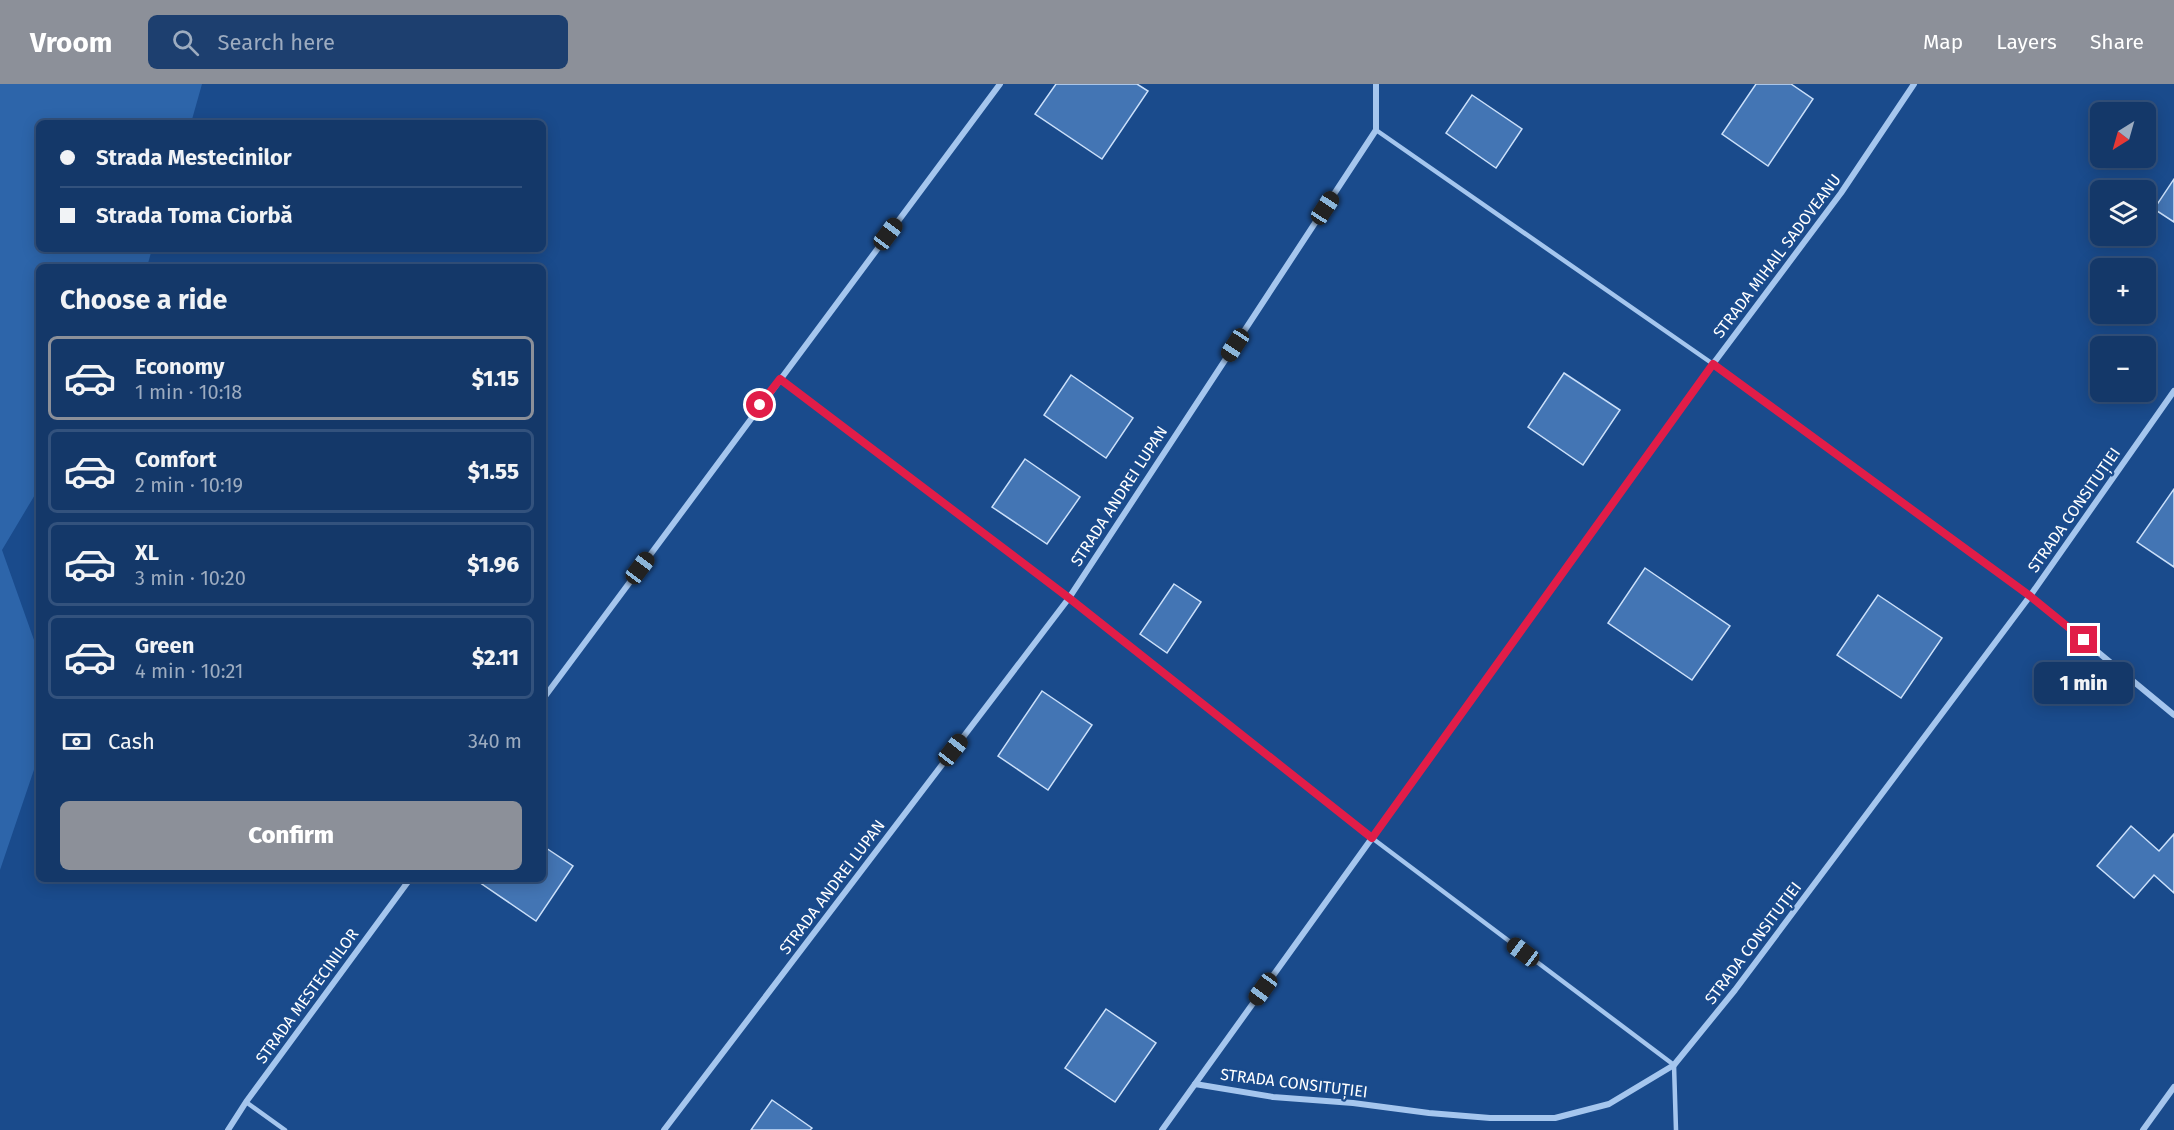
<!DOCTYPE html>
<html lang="en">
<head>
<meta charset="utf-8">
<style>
  :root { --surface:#143869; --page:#1d3f6f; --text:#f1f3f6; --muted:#9dacc0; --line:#33527d; --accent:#8c9099 }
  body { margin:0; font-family:"Fira Sans",sans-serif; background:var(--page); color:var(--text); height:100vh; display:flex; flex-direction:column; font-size:22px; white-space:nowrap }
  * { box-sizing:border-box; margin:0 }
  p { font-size:20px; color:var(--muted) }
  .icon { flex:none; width:33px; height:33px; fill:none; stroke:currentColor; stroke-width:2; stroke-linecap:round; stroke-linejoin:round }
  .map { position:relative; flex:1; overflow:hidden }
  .panel { position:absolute; left:36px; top:180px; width:510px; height:618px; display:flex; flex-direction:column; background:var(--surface); border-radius:9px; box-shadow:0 3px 15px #0003,0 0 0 2px var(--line) }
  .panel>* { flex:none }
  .top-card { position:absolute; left:36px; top:36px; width:510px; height:132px; border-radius:9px; box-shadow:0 3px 15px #0003,0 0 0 2px var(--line); display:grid; align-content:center; height:132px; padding:0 24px; background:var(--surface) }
  .needle { width:39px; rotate:217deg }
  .buttons { position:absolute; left:2090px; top:18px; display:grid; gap:12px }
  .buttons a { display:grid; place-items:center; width:66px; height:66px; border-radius:9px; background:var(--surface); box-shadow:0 3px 15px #0003,0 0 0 2px var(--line); font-size:30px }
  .end { position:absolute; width:27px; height:27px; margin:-14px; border:8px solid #e11d48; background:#fff; box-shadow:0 0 0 3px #fff }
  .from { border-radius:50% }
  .bubble { position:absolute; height:42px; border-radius:9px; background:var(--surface); box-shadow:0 3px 15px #0003,0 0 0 2px var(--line); font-size:20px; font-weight:800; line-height:42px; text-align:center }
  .car { position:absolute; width:18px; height:36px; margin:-18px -9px; border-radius:8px; box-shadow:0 0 4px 2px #0007; background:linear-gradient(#222 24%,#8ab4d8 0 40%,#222 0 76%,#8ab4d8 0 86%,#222 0) }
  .top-card b { display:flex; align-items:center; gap:21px; height:57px; font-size:22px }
  .top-card b+b { border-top:2px solid var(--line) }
  .top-card i { width:15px; height:15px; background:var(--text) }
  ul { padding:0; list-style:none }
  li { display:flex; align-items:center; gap:18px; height:84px; margin:0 12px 9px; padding:0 12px; border:3px solid var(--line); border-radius:9px }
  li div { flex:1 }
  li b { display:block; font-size:22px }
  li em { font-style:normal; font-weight:800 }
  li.selected { border-color:var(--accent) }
  li>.icon { width:54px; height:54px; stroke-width:1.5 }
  h2 { padding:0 24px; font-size:27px; line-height:72px }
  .pay { display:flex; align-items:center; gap:15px; height:66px; padding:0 24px; font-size:22px }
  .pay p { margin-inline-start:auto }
  .action { display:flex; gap:12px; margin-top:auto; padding:12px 24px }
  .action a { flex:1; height:69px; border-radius:9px; background:var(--accent); color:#fff; font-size:24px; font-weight:800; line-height:69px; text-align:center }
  header { display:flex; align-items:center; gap:36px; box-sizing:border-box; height:84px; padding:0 30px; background:var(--accent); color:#fff }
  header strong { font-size:28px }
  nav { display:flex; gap:33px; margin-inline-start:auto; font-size:21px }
  .search { width:420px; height:54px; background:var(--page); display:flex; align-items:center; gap:15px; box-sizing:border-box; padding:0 21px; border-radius:9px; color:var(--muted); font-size:22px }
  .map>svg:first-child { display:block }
  .green { fill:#2d65aa }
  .building { fill:#4375b4; stroke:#cbe0fa; stroke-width:1.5 }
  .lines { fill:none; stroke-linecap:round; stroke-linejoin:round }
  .lane { stroke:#a5c6ee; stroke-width:4.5 }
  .street { stroke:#a5c6ee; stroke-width:6 }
  .route { stroke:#e11d48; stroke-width:8 }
  .labels { text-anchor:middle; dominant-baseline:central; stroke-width:4.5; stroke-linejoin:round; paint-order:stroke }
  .street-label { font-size:16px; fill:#fff; stroke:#1a4b8c }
</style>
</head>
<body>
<header>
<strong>Vroom</strong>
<div class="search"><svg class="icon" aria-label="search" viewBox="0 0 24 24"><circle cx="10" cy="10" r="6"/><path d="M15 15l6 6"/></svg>Search here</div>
<nav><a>Map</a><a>Layers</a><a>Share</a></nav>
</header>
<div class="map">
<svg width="2174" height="1046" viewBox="0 0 2174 1046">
  <rect width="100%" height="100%" fill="#1a4b8c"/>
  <polygon class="green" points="0,0 202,0 191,39 39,39 39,165 152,165 147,183 39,183 39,404 2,466 39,570 39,671 0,786"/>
  <g class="building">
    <polygon points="1056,0 1137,0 1148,7 1102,75 1035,30"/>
    <polygon points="1756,0 1791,0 1813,15 1768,82 1722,50"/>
    <polygon points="1472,11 1522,45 1496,84 1446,49"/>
    <polygon points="2174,95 2174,138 2154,125"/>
    <polygon points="1564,289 1620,326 1583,381 1528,343"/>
    <polygon points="1071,291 1133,334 1106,374 1044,331"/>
    <polygon points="1025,375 1080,413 1047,460 992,423"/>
    <polygon points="2174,405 2174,483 2137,458"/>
    <polygon points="1645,484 1730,542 1692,596 1608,539"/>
    <polygon points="1174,500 1201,518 1167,569 1140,550"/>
    <polygon points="1878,511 1942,554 1901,614 1837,571"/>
    <polygon points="1042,607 1092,641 1048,706 998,672"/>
    <polygon points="2131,742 2159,767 2174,750 2174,809 2154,791 2134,814 2097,782"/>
    <polygon points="543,762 573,782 536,837 476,796 543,795"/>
    <polygon points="1106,925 1156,959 1115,1018 1065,984"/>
    <polygon points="772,1016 812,1044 810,1046 751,1046"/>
  </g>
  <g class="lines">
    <g class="lane">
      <polyline points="1376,46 1713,280 2030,512"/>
      <polyline points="780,295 1069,514 1372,754 1674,981 1676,1046"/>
      <polyline points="246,1018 285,1046"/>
    </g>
    <g class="street">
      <polyline points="2030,512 2174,631"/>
      <polyline points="543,615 1000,0"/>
      <polyline points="1195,1000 1713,280 1841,109 1914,0"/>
      <polyline points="228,1046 246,1018 410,795"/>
      <polyline points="664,1046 1069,514 1376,46 1376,0"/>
      <polyline points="1162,1046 1195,1000 1273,1013 1353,1019 1429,1029 1490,1034 1555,1034 1609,1020 1674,981 1735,906 2030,512 2174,307"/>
      <polyline points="2143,1046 2174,1003"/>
    </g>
  </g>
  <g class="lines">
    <polyline class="route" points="760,321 780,295 1069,514 1372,754 1713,280 2030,512 2084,556"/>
  </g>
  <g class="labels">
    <g class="street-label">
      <text transform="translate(1777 172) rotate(-53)">STRADA MIHAIL SADOVEANU</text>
      <text transform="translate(1119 412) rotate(-57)">STRADA ANDREI LUPAN</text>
      <text transform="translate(2074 426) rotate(-55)">STRADA CONSITUȚIEI</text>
      <text transform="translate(832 803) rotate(-53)">STRADA ANDREI LUPAN</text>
      <text transform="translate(1753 859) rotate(-53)">STRADA CONSITUȚIEI</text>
      <text transform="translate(307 912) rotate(-54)">STRADA MESTECINILOR</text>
      <text transform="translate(1294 999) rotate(7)">STRADA CONSITUȚIEI</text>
    </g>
  </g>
</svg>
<div class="buttons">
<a><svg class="needle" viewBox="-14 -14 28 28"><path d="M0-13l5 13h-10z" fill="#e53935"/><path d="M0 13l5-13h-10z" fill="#9dacc0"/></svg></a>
<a><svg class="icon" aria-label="layers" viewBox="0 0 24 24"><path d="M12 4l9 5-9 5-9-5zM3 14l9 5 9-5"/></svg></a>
<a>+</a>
<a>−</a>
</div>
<i class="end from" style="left:760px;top:321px"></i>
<i class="end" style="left:2084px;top:556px"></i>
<div class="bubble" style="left:2034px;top:578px;width:99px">1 min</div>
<i class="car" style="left:1325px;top:124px;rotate:33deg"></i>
<i class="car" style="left:888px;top:150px;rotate:37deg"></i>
<i class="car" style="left:1235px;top:261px;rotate:213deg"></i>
<i class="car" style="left:640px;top:484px;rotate:37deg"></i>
<i class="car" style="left:953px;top:666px;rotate:38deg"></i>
<i class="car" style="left:1523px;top:868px;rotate:307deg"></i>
<i class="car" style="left:1263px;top:905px;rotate:216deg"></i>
<div class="top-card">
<b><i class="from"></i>Strada Mestecinilor</b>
<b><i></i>Strada Toma Ciorbă</b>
</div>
<section class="panel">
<h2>Choose a ride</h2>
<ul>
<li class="selected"><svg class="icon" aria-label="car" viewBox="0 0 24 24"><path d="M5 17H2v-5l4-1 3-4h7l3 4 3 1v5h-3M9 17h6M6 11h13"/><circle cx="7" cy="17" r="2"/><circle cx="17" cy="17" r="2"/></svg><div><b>Economy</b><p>1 min · 10:18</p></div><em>$1.15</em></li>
<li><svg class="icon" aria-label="car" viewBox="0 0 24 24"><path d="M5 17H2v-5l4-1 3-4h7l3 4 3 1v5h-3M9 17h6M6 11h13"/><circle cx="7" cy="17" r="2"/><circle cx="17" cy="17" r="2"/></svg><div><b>Comfort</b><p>2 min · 10:19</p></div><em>$1.55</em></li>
<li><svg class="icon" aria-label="car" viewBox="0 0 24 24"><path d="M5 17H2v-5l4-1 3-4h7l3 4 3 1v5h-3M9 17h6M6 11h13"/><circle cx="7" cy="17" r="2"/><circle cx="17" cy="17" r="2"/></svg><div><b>XL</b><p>3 min · 10:20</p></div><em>$1.96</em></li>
<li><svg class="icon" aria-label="car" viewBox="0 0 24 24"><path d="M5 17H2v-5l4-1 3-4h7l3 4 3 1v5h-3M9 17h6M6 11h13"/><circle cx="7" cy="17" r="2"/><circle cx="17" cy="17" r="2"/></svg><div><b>Green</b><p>4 min · 10:21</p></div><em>$2.11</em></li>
</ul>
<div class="pay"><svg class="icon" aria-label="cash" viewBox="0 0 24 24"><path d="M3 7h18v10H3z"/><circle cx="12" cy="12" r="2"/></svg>Cash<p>340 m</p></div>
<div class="action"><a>Confirm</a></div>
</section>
</div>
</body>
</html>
